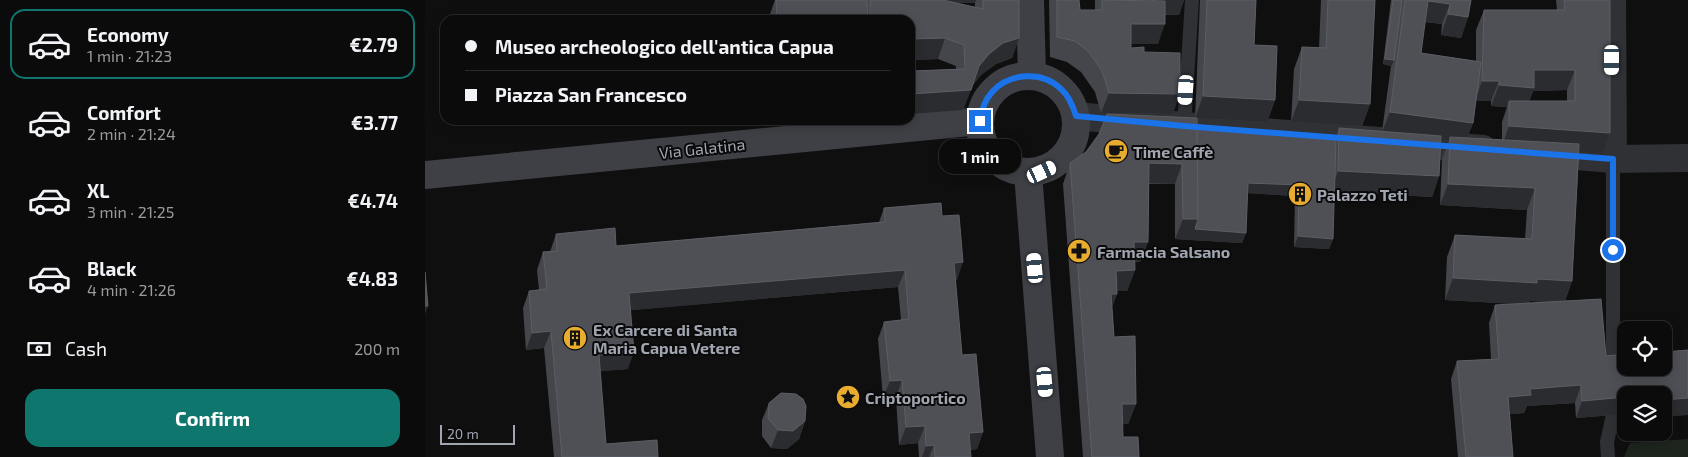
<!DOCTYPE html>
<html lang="en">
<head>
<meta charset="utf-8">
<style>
  :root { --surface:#0b0b0c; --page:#19191a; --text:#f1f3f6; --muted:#9a9b9d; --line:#2b2b2d; --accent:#0f766e }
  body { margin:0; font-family:"Exo 2",sans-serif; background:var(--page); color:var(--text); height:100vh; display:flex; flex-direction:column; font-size:19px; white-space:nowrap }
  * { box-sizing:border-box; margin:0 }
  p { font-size:16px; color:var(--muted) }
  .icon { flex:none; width:28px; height:28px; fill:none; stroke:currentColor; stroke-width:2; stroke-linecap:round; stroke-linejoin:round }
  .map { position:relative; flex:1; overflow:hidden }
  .sheet { display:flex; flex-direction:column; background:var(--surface); width:425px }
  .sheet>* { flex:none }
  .top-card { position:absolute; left:15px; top:15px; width:475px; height:110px; border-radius:15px; box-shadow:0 2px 12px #0003,0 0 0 1px var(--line); display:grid; align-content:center; height:110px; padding:0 25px; background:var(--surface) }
  .buttons { position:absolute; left:1192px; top:321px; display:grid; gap:10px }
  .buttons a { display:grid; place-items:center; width:55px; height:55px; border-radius:10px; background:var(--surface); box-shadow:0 2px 12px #0003,0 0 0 1px var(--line); font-size:25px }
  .scale { position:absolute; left:15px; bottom:12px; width:75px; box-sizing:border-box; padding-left:5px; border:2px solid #a0a5b0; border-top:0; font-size:14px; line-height:18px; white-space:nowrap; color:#a0a5b0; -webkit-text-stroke:4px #0a0a0b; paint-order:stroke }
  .end { position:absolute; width:22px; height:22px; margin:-11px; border:6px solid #1a73e8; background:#fff; box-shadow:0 0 0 2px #fff }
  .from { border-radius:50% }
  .bubble { position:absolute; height:35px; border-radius:15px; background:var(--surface); box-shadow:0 2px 12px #0003,0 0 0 1px var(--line); font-size:16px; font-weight:700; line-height:35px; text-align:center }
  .car { position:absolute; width:15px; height:30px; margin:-15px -8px; border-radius:6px; box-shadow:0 0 4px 1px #0007; background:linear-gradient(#fff 24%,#345 0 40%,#fff 0 76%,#345 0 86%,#fff 0) }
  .top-card b { display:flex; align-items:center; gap:18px; height:48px; font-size:19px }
  .top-card b+b { border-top:1px solid var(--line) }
  .top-card i { width:12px; height:12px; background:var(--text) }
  ul { padding:9px 0 0; list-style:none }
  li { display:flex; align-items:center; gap:15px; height:70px; margin:0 10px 8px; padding:0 15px; border:2px solid transparent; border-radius:15px }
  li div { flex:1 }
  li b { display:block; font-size:19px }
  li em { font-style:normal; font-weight:700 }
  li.selected { border-color:var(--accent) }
  li>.icon { width:45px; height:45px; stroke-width:1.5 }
  .pay { display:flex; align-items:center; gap:12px; height:55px; padding:0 25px; font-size:19px }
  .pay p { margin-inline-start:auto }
  .button { display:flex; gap:10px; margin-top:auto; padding:10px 25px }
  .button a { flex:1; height:58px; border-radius:15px; background:var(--accent); color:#fff; font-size:20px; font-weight:700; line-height:58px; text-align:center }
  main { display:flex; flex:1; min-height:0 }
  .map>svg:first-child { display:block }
  .green { fill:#1e241e }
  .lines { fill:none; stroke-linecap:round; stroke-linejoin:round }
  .service { stroke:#303135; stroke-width:14 }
  .minor { stroke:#303135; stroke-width:28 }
  .secondary { stroke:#3e4045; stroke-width:28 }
  .wall { fill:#45464b; fill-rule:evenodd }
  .shaded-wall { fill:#2b2c2f }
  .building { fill:#4f5056; stroke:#5b5e64; fill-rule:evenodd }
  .route { stroke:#1a73e8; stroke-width:6 }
  .labels { text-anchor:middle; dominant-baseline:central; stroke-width:4; stroke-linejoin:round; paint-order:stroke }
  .street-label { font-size:16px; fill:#a0a5b0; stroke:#0a0a0b }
  .poi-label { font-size:16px; font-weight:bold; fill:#a0a5b0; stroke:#0a0a0b; text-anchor:start }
</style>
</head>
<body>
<main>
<section class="sheet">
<ul>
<li class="selected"><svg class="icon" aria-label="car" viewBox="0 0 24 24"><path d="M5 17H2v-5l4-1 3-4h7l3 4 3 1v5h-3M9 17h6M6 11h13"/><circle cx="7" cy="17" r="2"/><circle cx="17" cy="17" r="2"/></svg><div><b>Economy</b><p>1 min · 21:23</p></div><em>€2.79</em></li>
<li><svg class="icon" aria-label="car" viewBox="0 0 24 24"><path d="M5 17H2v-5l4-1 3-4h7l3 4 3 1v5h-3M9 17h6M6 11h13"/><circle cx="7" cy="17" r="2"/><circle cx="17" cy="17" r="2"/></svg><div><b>Comfort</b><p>2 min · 21:24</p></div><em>€3.77</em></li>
<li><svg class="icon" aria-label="car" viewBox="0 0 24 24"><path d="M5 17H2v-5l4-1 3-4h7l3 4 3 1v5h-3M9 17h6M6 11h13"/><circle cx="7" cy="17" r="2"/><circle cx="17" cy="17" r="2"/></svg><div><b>XL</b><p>3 min · 21:25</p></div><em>€4.74</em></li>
<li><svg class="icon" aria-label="car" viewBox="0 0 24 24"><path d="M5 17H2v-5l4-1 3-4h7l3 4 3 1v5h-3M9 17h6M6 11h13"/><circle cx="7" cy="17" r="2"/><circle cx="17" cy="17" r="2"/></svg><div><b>Black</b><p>4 min · 21:26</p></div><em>€4.83</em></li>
</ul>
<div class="pay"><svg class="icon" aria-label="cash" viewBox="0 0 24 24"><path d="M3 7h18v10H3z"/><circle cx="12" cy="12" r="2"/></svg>Cash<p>200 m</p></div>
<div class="button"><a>Confirm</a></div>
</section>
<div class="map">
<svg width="1263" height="457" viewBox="0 0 1263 457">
  <rect width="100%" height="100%" fill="#0f0f10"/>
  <polygon class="green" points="1263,439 1263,457 1199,457 1205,443"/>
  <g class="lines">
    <g class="service">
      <polyline points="759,126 767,0"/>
      <polyline points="1188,159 1188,372"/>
      <polyline points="1183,457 1182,442 1188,415"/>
    </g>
    <g class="minor">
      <polyline points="1187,0 1188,159"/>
      <polyline points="651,116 759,126 1058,149"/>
      <polyline points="1116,153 1188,159 1263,158"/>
    </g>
    <g class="secondary">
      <polyline points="605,0 607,76"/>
      <circle cx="603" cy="124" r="48"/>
      <polyline points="603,173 625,457"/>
      <polyline points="0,175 555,121"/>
    </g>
  </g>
  <g class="wall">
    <path d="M350 0H594V38L587 58 571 64 556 75 547 86 538 110 485 114V20H346L345 14ZM529 3H550V7ZM513 59 531 66V69L487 71 486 60Z"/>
    <polygon points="624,0 654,0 655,10 670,10 670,0 705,0 705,1 726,1 726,0 759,0 754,15 740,15 733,44 706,44 706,48 719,52 748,114 676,113 670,92 656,72 642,62 625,57"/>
    <path d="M775 0H831L829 45 852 46 850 100 842 122 772 118V128L911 138 914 128 957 131 966 66 958 64 966 0H1046L1043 17 1036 38 1016 35 1017 24 1000 22 996 53 1051 61V30L1059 10H1132L1131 0H1185V133L1178 154 1154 152 1147 281 1140 301 1176 299 1181 356 1201 354V368H1239V352L1263 350V415L1239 416V395H1201V414L1151 418 1150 403 1102 406 1099 413 1085 414 1088 457H1033L1026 379 1032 361 1066 359 1064 323 1070 305 1091 304 1020 300 1022 257 1030 235 1100 239 1102 210 1015 205 1017 159 1024 141 1016 140 1014 176 1007 197 909 191 908 239 904 249 869 247 870 196 822 193 821 233 817 243 766 240 750 239V184H724L723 242 715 262H710V270L702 291H692V294L687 307 689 337 710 336 711 404 703 424H697L698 437H713L714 457H658L638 184 645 163 661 152 674 134 682 114 770 118ZM1142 90V101H1104L1108 91ZM1050 101H1066V106L1082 107 1077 122V140L1042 138 1048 123ZM1105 301 1125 302 1105 303Z"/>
    <polygon points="896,0 950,0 945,104 937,126 866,122 869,69 877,47 894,48"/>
    <polygon points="459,208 517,216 532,280 530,280 537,355 558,432 552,449 546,450 546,457 494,457 493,443 474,445 471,398 458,398 453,339 459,322 476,320 473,287 206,310 203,369 175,371 181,444 233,457 129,457 119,348 101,350 98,308 104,291 114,290 112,270 118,252 125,252 131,234 191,246 454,222"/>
    <polygon points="344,403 380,421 374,439 362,449 346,448 337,436 337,420"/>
  </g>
  <g class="shaded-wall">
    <polygon points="506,0 551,0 550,3 505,3"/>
    <polygon points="731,0 759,0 754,15 726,14"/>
    <polygon points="1003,1 1025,4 1017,24 995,21"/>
    <polygon points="1023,14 1043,17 1036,38 1016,35"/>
    <polygon points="706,24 740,24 733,44 698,44"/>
    <polygon points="520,38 513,59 485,60 485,39"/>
    <polygon points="594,38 587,58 571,64 556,75 547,86 554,66 564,54 578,43"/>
    <polygon points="960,59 969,60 967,66 958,64"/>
    <polygon points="1109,70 1150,70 1142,90 1108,91 1102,108 1084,101 1082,107 1066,106 1074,85"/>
    <polygon points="1057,81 1074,81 1066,101 1050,101"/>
    <polygon points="546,90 538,110 485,114 485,94"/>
    <polygon points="684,93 755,94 748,114 676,113"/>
    <polygon points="778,96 850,100 842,122 770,118"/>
    <polygon points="874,100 945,104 937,126 866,122"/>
    <polygon points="965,112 1048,123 1040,143 1025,137 1024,141 957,132"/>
    <polygon points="391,120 407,120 391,121"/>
    <polygon points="1084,126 1185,133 1178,154 1077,146"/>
    <polygon points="724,163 757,164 750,184 717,183"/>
    <polygon points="913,171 1014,176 1007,197 906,191"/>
    <polygon points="823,183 874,185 870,196 819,193"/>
    <polygon points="1023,184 1110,188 1102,210 1015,205"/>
    <polygon points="758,219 773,219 821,233 817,243 766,240 750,239"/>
    <polygon points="873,236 908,239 904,249 869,247"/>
    <polygon points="709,242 723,242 715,262 702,263"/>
    <polygon points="538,262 532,280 523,280 529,263"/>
    <polygon points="480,270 473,287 198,311 204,293"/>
    <polygon points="710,270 702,291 683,291 691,271"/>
    <polygon points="1028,278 1112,279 1147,281 1139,303 1105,301 1104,305 1020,300"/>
    <polygon points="686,294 692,294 684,314"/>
    <polygon points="0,306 3,306 0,314"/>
    <polygon points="126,331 119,348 101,350 107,333"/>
    <polygon points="209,352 203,369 168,372 174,355"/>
    <polygon points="477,380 471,398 458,398 465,381"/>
    <polygon points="1156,385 1150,403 1102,406 1099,413 1077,415 1083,397 1105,389"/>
    <polygon points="1201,397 1201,414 1151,418 1157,401"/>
    <polygon points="1263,398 1263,415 1239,416 1239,400"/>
    <polygon points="697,404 711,404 703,424 689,425"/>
    <polygon points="380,421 374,439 362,449 346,448 353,430"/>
    <polygon points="500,426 493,443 474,445 481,427"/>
    <polygon points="558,432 552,449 538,451 544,433"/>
    <polygon points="509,445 504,457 497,457 501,446"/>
  </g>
  <g class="building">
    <polygon points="351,0 442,0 443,20 352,20"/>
    <path d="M445 0H518L558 9V0H594V38L578 43 564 54 554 66 546 90 485 94V20H445ZM520 38 539 45 540 69 487 71 485 39Z"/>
    <polygon points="632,0 654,0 655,10 677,10 677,0 740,1 740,24 706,24 706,48 719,47 719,52 755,53 755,94 684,93 677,71 664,52 650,41 632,37"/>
    <polygon points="782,0 831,0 829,45 852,46 850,100 778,96"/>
    <polygon points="903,0 950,0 945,104 874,100 877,47 901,48"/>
    <polygon points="968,0 977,0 969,60 960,59"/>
    <polygon points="980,0 1046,0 1043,17 1023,14 1025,4 1003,1 996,53 1056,62 1048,123 965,112"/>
    <polygon points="1139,0 1185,0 1185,133 1084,126 1084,101 1150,101 1150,70 1109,70 1109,88 1074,85 1074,81 1057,81 1059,10 1140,10"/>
    <polygon points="682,114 772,118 773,219 758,219 757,164 724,163 723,242 709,242 710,270 691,271 692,294 686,294 689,337 710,336 711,404 697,404 698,437 713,437 714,457 667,457 645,163 661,152 674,134"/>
    <polygon points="772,128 911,138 908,239 873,236 874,185 823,183 821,233 770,229 773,219"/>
    <polygon points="914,128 1016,136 1014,176 913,171"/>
    <polygon points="1025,137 1154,144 1147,281 1112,279 1112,283 1028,278 1030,235 1107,239 1110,188 1023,184"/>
    <polygon points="516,203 517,216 534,215 538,262 529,263 537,355 551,354 558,432 544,433 546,457 510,457 509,445 501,446 500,426 481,427 477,380 465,381 459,322 484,319 480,270 204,293 209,352 174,355 181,444 232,440 233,457 137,457 126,331 107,333 104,291 122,289 118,252 132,251 131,234 190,228 191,246 460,222 459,208"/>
    <polygon points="0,272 3,306 0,306"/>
    <polygon points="1176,299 1181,356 1201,354 1201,368 1239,368 1239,352 1263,350 1263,398 1239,400 1239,395 1201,395 1201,397 1157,401 1156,385 1105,389 1106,395 1083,397 1088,457 1041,457 1032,361 1074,359 1070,305"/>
    <polygon points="356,393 371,394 378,399 381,406 380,421 368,431 353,430 343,418 344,403"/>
  </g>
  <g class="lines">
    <path class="route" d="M555 121C557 110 559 101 567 92 584 73 617 70 636 89 644 96 648 106 651 116L759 126 1188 159V250"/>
  </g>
  <defs>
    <g id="cafe-disc" transform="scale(1.25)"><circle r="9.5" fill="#e8ac2f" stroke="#0a0a0b"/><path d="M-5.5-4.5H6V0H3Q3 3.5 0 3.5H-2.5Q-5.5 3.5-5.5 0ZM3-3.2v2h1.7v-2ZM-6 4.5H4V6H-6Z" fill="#111"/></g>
    <g id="building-disc" transform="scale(1.25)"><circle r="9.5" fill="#e8ac2f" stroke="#0a0a0b"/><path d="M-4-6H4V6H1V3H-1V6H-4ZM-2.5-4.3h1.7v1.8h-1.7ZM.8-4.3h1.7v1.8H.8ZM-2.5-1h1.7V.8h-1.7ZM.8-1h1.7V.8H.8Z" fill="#111"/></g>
    <g id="pharmacy-disc" transform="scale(1.25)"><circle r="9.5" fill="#e8ac2f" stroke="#0a0a0b"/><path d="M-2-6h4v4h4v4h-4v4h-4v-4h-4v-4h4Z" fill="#111"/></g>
    <g id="sight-disc" transform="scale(1.25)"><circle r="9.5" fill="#e8ac2f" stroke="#0a0a0b"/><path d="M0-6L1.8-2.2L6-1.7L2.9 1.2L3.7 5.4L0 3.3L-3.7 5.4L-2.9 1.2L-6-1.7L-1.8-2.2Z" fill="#111"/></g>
  </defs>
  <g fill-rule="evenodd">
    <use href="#cafe-disc" x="691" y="151"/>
    <use href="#building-disc" x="875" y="194"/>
    <use href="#pharmacy-disc" x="654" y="251"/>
    <use href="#building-disc" x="150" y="338"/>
    <use href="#sight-disc" x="423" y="397"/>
  </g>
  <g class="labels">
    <g class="street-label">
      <text transform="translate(277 148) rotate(-6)">Via Galatina</text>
    </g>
    <g class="poi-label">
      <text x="708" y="151">Time Caffè</text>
      <text x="892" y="194">Palazzo Teti</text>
      <text x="672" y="251">Farmacia Salsano</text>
      <text x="168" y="329">Ex Carcere di Santa<tspan x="168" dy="18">Maria Capua Vetere</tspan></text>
      <text x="440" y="397">Criptoportico</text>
    </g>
  </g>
</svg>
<div class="buttons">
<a><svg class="icon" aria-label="locate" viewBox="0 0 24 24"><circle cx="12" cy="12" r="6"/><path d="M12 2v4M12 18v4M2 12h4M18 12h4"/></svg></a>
<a><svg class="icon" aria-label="layers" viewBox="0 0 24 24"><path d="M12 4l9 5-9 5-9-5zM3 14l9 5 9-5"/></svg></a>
</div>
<div class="scale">20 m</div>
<i class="end from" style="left:1188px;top:250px"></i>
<i class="end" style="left:555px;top:121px"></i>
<div class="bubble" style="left:514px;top:139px;width:82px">1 min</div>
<i class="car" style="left:1187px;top:60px;rotate:180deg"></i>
<i class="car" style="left:761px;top:90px;rotate:184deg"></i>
<i class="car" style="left:617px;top:172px;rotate:65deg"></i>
<i class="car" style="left:610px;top:268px;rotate:355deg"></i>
<i class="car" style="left:620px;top:382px;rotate:175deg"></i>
<div class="top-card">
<b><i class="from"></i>Museo archeologico dell'antica Capua</b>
<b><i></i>Piazza San Francesco</b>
</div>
</div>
</main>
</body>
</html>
